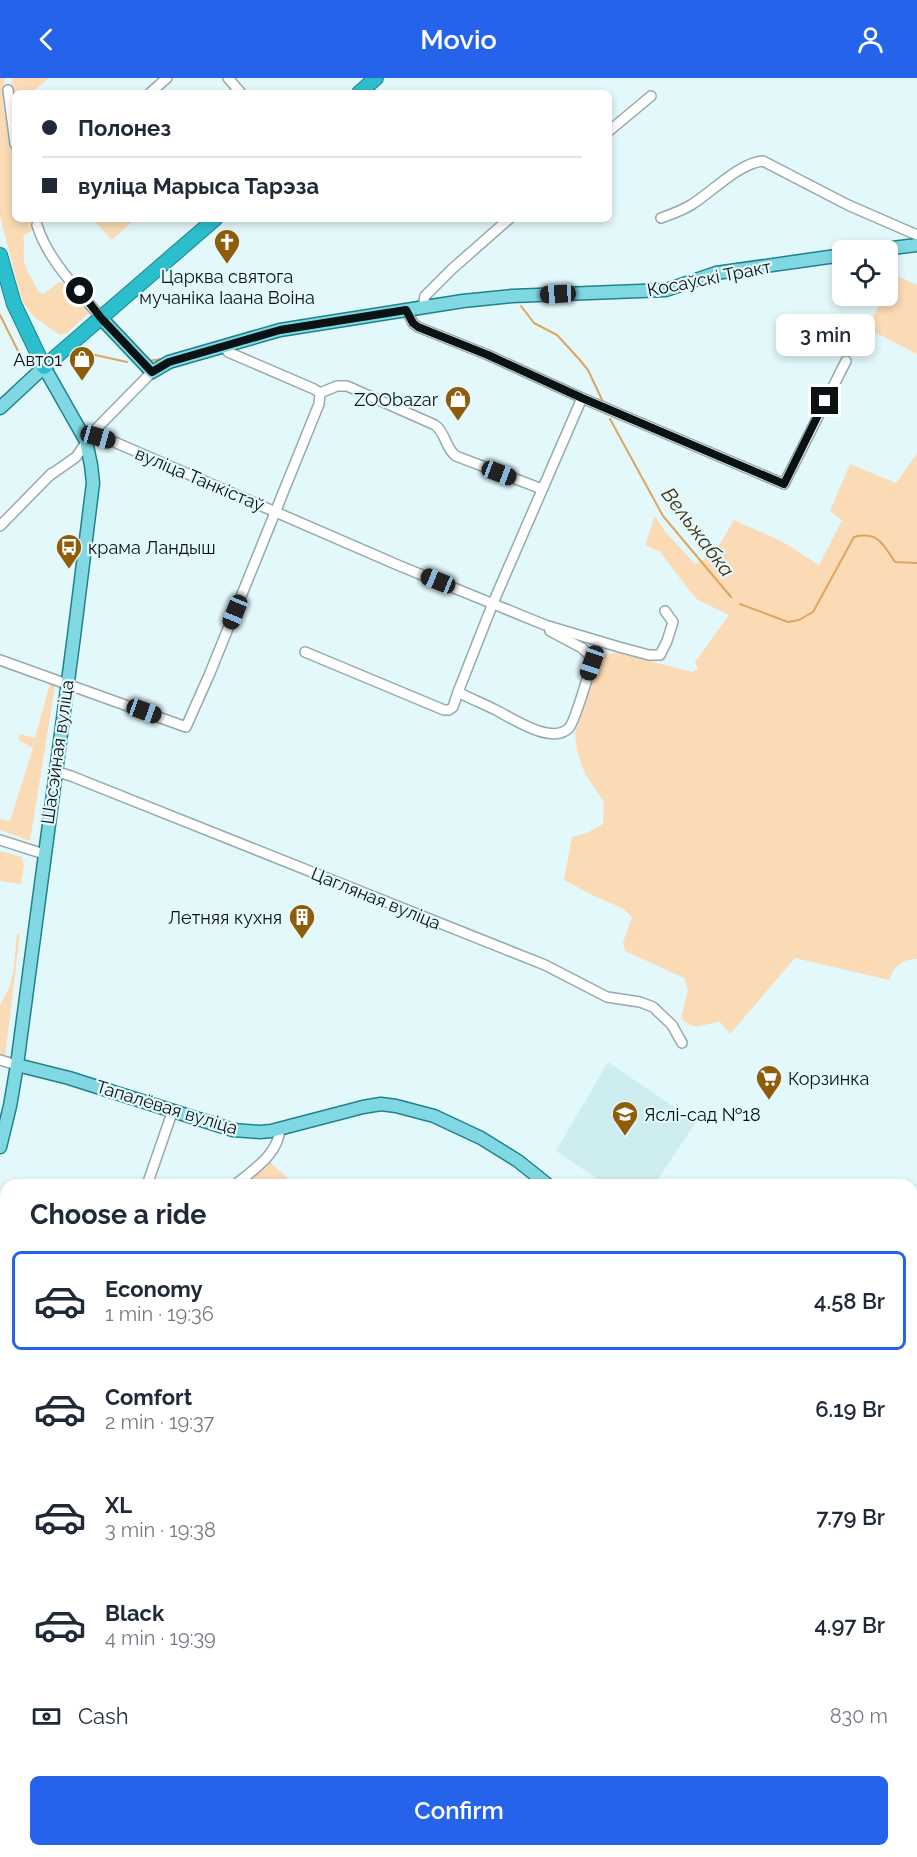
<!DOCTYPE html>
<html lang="en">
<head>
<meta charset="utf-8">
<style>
  :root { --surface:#fff; --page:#f2f2f3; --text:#1f2937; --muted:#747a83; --line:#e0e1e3; --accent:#2563eb }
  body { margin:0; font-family:Raleway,sans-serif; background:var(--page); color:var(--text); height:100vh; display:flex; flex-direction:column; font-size:22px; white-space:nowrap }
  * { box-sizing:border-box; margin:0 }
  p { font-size:20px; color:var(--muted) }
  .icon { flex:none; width:33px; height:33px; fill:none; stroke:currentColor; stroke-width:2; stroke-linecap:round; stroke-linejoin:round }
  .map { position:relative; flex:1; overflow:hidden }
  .drawer { position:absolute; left:0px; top:1101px; width:918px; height:678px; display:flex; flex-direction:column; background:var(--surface); border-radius:18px 18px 0 0; box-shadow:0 3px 9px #0003 }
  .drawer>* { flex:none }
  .guide { position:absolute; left:12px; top:12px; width:600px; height:132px; border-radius:9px; box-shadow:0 3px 9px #0003; display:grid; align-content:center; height:132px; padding:0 30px; background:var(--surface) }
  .fabs { position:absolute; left:832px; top:162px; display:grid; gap:12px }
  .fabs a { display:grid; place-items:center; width:66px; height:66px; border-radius:9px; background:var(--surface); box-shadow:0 3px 9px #0003; font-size:30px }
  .end { position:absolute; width:27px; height:27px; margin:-14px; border:8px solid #0a1213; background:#fff; box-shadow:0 0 0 3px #fff }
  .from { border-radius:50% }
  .bubble { position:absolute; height:42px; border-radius:9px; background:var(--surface); box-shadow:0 3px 9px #0003; font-size:20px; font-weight:600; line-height:42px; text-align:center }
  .car { position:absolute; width:18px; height:36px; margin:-18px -9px; border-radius:8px; box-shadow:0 0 4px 2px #0007; background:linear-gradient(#222 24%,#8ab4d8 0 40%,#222 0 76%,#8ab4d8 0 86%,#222 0) }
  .guide b { display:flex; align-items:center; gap:21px; height:57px; font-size:22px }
  .guide b+b { border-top:2px solid var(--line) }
  .guide i { width:15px; height:15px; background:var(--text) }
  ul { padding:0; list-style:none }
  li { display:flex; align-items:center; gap:18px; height:99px; margin:0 12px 9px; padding:0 18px; border:3px solid transparent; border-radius:9px }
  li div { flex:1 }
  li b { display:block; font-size:22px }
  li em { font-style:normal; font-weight:600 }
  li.selected { border-color:var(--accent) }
  li>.icon { width:54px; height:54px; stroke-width:1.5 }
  h2 { padding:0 30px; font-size:27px; line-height:72px }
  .pay { display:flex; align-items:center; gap:15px; height:66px; padding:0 30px; font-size:22px }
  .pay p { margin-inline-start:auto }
  .button { display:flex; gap:12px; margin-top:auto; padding:12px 30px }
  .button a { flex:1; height:69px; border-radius:9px; background:var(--accent); color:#fff; font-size:24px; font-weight:600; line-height:69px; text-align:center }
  header { display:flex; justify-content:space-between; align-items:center; height:78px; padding:0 30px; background:var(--accent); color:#fff; font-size:27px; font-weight:600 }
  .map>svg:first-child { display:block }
  .built { fill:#ceedf0 }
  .green { fill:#fadbb6 }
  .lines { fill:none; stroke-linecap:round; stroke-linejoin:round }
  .stream { stroke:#dda660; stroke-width:2 }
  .minor-casing { stroke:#96aaac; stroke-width:12 }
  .major-casing { stroke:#1f828d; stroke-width:15 }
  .highway-casing { stroke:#1f828d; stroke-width:16 }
  .minor { stroke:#fff; stroke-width:9 }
  .major { stroke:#80d9e2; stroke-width:12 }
  .highway { stroke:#2bbfce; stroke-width:14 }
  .route { stroke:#0a1213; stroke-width:8 }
  .labels { text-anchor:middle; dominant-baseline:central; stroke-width:4.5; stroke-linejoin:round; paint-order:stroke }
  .poi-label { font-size:18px; fill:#0a1213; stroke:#e3f8fb; text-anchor:end }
  .street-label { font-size:18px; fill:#0a1213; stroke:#e3f8fb }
  .water-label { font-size:20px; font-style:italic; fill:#422b0c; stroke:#e3f8fb }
</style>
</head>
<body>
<header><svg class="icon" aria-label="back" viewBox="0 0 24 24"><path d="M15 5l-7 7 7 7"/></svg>Movio<svg class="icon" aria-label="person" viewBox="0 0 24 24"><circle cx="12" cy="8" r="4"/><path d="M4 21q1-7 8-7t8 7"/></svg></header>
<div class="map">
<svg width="917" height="1779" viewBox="0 0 917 1779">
  <rect width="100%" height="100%" fill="#e3f8fb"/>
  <g class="built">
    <polygon points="608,984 696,1044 654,1107 607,1107 556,1073"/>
    <polygon points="343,1773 404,1773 413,1779 339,1779"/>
  </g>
  <g class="green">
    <path d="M0 0H5L4 11 15 94V141H32L34 151 23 158C25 167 23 175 24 183 26 193 34 204 39 214L44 216 59 204 68 206 91 233 67 255 60 257 34 239 22 223 0 138Z"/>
    <polygon points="13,0 49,0 31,15 15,15 15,20 10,11"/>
    <polygon points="100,141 135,141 112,162 96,145"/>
    <polygon points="892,196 917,207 917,276 868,251 883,218 888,218 888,206"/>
    <path d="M917 375V881C903 880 893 889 889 902L795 880 730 956 720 944C704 945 695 955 681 940L688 912 684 900 625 873 623 864 632 839 622 830 596 819 564 802 572 759 587 755 603 746 604 724 585 696 577 673 575 656 598 585 604 576 620 575 692 594 698 591 695 584 729 537 698 522 692 516 660 474 645 467 655 438 664 452 695 486 714 476 734 442 783 464 819 487 842 442 830 433 850 386 896 405Z"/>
    <polygon points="50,606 55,608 30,763 0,752 0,741 10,743 33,670 18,662 20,656 35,660"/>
    <polygon points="0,773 22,779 24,787 21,806 0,803"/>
    <polygon points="17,856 20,856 5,978 0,976 0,927 9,910 13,895"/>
    <polygon points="269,1083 295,1107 243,1107"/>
    <polygon points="912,1425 917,1429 917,1573 912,1580"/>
  </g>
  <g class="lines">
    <g class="stream">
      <polyline points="521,228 534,245 557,257 579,281 588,292 603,324"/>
      <polyline points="0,237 19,275 23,280 29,281"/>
      <polyline points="77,273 127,284"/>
      <polyline points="148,283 162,281"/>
      <polyline points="610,341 663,438 731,519"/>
      <path d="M740 526 788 544 799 542 813 534 854 459C878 453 883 466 895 484L917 485"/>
    </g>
    <g class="minor-casing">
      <g id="minor">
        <polyline points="228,0 241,15"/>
        <polyline points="8,12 15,66"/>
        <polyline points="150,15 167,0"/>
        <polyline points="609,53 651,18"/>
        <path d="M661 140C672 136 681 133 691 127 712 114 739 85 763 83L848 127 917 157"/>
        <path d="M37 147C48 183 78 211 101 240"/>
        <polyline points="423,230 425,218 452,191 509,141"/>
        <polyline points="407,233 413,245 418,249 488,277 582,320 784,406 846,283"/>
        <path d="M320 315 337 308H347L435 347C446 355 445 370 456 378L542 411"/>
        <polyline points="91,357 112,363 400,488 545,547 619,569 649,577 660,577 667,563 673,544 665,533"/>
        <polyline points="49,398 76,379 95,352 152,294"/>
        <polyline points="0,448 52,395"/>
        <path d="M550 553 582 570 591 579 592 585C588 597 575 644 569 650 552 667 513 641 496 632 484 626 471 621 458 614L493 525 582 320"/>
        <polyline points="305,574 444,632 449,632 453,629 458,614"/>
        <polyline points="0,582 186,649 210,595 319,326 320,315 314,311 228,274 224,268"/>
        <polyline points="55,693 71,698 545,887 607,919 640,924 653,929 672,947 682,965"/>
        <polyline points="0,762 44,776"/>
        <polyline points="0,982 17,987"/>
        <polyline points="147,1107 173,1032"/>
        <path d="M235 1107C253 1092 279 1076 280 1050"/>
        <polyline points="0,1270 6,1270"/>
      </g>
    </g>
    <g class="major-casing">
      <g id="major">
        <polyline points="876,172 917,167"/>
        <polyline points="101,240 152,294 169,284 280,252 463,223 512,218 666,212 716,195 843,177"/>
        <polyline points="0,330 44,289 86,363 91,387 93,405 74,558 17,987 10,1028 0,1069"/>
        <polyline points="17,987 69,1000 233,1052 260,1054 271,1053 363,1029 381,1026 396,1028 434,1038 481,1060 518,1083 548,1107"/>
        <polyline points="912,1409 917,1413"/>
        <polyline points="912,1605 917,1598"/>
        <polyline points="0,1641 6,1646"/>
        <polyline points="174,1773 182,1779"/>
        <polyline points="789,1779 793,1773"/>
      </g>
    </g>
    <g class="highway-casing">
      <g id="highway">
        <polyline points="359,15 376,0"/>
        <polyline points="0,177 14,226 44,289 215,141"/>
      </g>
    </g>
    <use href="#minor" class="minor"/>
    <use href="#major" class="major"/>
    <use href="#highway" class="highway"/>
  </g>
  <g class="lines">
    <polyline class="route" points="80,213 101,240 152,294 169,284 280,252 406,232 413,245 418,249 488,277 582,320 784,406 825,323"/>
  </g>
  <defs>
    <g id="church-pin" transform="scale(1.35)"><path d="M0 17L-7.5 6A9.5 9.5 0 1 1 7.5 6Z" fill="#8f5d0a" stroke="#e3f8fb"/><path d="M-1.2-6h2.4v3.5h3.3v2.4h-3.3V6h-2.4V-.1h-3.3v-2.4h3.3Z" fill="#fff"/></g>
    <g id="shop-pin" transform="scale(1.35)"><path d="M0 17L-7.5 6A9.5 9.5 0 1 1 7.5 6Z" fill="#8f5d0a" stroke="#e3f8fb"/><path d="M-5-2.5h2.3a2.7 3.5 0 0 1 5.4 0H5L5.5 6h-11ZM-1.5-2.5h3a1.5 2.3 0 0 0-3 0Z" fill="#fff"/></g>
    <g id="bus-pin" transform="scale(1.35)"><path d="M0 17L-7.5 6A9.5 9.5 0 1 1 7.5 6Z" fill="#8f5d0a" stroke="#e3f8fb"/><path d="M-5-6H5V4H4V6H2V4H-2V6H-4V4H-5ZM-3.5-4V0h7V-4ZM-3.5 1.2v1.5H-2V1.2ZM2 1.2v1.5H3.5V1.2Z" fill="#fff"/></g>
    <g id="building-pin" transform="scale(1.35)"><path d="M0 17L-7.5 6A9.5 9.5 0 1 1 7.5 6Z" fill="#8f5d0a" stroke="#e3f8fb"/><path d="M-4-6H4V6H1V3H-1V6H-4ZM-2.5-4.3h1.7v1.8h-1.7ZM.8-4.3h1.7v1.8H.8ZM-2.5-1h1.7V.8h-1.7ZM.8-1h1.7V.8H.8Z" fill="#fff"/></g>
    <g id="supermarket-pin" transform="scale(1.35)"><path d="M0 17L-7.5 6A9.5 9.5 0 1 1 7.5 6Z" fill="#8f5d0a" stroke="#e3f8fb"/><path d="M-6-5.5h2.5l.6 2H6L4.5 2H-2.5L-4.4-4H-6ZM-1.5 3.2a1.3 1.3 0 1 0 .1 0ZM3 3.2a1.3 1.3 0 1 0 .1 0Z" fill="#fff"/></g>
    <g id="school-pin" transform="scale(1.35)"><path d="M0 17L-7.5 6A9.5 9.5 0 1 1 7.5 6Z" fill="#8f5d0a" stroke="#e3f8fb"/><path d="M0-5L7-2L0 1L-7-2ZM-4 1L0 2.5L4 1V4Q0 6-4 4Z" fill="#fff"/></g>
  </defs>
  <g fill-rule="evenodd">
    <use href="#church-pin" x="227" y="164"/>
    <use href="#shop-pin" x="82" y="281"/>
    <use href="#shop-pin" x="458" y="321"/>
    <use href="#bus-pin" x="69" y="469"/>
    <use href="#building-pin" x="302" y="839"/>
    <use href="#supermarket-pin" x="769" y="1000"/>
    <use href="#school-pin" x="625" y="1036"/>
  </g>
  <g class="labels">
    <g class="poi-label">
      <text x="227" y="198" text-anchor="middle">Царква святога<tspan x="227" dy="21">мучаніка Іаана Воіна</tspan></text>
      <text x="62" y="281">Авто1</text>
      <text x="438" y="321">ZOObazar</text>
      <text x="88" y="469" text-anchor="start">крама Ландыш</text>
      <text x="282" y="839">Летняя кухня</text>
      <text x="788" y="1000" text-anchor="start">Корзинка</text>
      <text x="644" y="1036" text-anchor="start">Яслі-сад №18</text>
    </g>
    <g class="street-label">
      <text transform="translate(709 200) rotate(-11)">Косаўскі Тракт</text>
      <text transform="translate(200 401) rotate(23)">вуліца Танкістаў</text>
      <text transform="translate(57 674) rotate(-82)">Шасэйная вуліца</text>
      <text transform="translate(376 820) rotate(22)">Цагляная вуліца</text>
      <text transform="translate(167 1029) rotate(17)">Тапалёвая вуліца</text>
    </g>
    <g class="water-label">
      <text transform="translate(698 454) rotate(53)">Вельжабка</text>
    </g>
  </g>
</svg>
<div class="fabs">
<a><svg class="icon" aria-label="locate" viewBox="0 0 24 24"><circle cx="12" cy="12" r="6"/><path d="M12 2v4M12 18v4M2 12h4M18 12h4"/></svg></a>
</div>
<i class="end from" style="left:80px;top:213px"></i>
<i class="end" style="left:825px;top:323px"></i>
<div class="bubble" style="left:776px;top:236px;width:99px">3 min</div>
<i class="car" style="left:558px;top:216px;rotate:267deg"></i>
<i class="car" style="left:98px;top:359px;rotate:106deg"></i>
<i class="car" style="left:499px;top:395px;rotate:111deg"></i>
<i class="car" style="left:438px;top:503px;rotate:292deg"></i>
<i class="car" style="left:235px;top:534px;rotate:202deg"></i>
<i class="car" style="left:592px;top:585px;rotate:199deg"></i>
<i class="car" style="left:144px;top:633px;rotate:110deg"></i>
<div class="guide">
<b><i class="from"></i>Полонез</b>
<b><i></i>вуліца Марыса Тарэза</b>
</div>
<section class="drawer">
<h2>Choose a ride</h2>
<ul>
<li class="selected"><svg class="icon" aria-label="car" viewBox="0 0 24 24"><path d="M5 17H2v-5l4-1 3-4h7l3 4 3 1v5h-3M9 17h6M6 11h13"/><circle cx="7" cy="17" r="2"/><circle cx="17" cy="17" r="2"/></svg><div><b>Economy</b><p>1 min · 19:36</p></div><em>4.58 Br</em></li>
<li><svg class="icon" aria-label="car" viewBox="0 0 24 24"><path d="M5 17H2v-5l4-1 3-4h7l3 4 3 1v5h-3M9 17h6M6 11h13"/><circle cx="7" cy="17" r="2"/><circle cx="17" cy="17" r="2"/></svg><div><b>Comfort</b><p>2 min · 19:37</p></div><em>6.19 Br</em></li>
<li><svg class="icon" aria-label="car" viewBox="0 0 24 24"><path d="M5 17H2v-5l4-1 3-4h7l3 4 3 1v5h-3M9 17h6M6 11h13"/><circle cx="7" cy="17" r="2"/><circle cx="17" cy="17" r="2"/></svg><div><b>XL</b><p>3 min · 19:38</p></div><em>7.79 Br</em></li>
<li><svg class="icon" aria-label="car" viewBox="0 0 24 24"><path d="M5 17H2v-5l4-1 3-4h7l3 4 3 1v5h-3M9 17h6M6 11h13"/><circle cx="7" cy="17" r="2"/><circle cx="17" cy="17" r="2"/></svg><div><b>Black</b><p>4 min · 19:39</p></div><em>4.97 Br</em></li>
</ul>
<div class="pay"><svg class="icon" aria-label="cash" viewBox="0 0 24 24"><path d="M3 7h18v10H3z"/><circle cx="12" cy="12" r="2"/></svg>Cash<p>830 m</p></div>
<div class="button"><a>Confirm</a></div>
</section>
</div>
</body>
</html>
